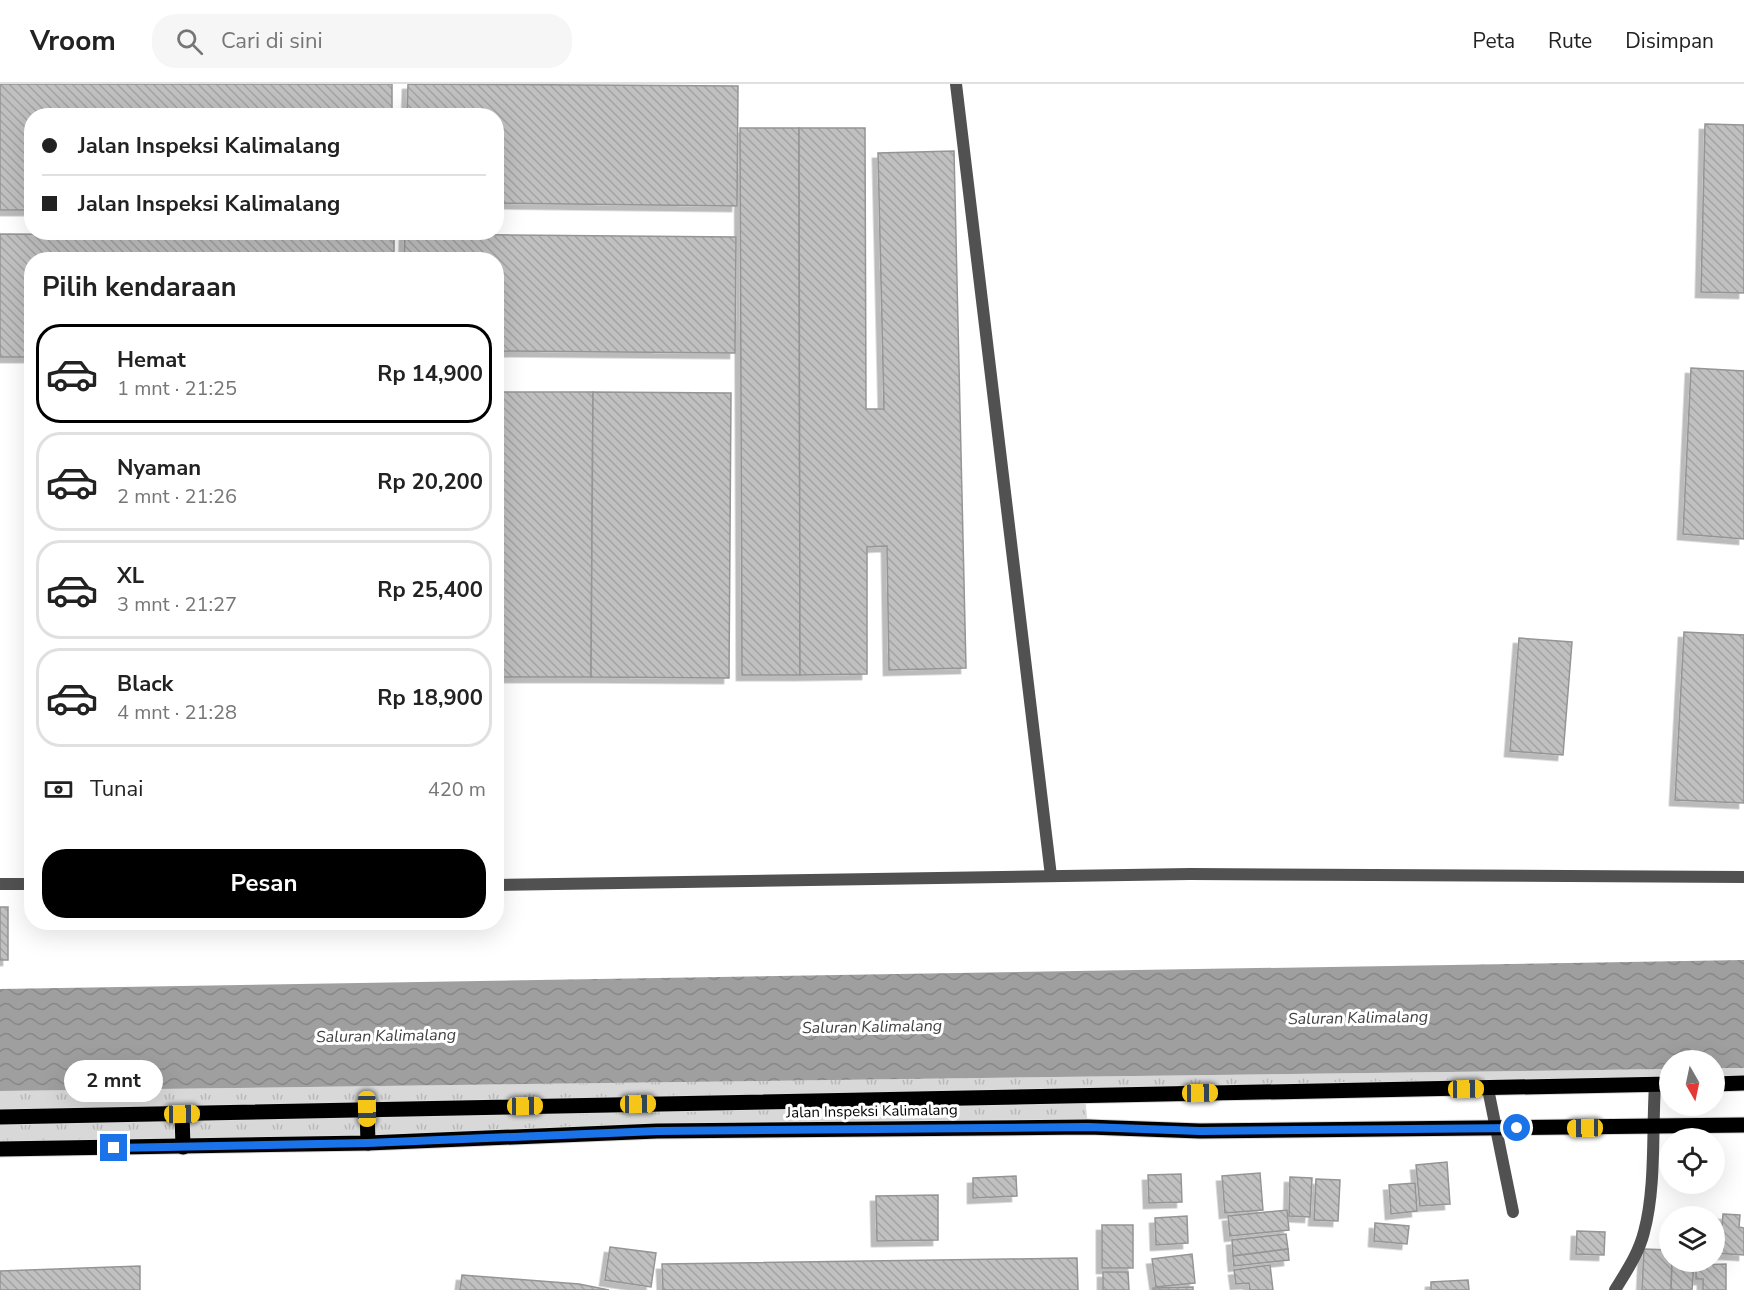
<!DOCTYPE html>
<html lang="id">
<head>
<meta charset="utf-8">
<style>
  :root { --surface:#fff; --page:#f6f6f6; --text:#222; --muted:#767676; --line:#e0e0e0; --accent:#000 }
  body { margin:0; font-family:"Nunito Sans",sans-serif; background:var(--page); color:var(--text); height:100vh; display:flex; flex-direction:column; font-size:22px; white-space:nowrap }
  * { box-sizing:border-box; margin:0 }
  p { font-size:20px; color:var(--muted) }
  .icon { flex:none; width:33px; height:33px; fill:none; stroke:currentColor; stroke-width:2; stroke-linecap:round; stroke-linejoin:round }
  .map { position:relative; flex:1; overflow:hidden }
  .drawer { position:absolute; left:24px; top:168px; width:480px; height:678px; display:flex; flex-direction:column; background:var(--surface); border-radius:24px; box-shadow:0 6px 24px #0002 }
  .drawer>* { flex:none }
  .banner { position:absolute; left:24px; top:24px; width:480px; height:132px; border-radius:24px; box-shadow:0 6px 24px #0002; display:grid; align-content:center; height:132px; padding:0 18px; background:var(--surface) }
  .needle { width:39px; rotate:171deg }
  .controls { position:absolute; left:1659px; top:966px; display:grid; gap:12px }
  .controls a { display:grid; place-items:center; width:66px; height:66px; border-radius:50%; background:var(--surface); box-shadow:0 6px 24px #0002; font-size:30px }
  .end { position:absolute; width:27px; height:27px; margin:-14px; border:8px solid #1a73e8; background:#fff; box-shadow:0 0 0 3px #fff }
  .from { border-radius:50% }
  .bubble { position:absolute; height:42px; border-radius:21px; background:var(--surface); box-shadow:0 6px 24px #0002; font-size:20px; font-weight:700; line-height:42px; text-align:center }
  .car { position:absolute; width:18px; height:36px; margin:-18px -9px; border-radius:8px; box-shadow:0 0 4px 2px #0007; background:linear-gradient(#f5c518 24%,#345 0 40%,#f5c518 0 76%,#345 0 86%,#f5c518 0) }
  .banner b { display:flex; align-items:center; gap:21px; height:57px; font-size:22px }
  .banner b+b { border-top:2px solid var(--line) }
  .banner i { width:15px; height:15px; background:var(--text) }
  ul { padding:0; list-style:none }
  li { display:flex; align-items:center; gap:18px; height:99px; margin:0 12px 9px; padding:0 6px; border:3px solid var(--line); border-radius:24px }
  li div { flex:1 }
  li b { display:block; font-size:22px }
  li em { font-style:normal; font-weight:700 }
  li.on { border-color:var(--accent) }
  li>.icon { width:54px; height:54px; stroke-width:1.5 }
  h2 { padding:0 18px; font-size:27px; line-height:72px }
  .pay { display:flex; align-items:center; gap:15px; height:66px; padding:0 18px; font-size:22px }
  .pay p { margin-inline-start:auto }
  .primary-button { display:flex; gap:12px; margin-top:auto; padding:12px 18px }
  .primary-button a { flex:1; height:69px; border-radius:24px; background:var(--accent); color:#fff; font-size:24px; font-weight:700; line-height:69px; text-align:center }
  header { display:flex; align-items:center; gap:36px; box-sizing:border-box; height:84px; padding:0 30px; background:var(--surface); border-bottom:2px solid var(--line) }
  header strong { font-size:28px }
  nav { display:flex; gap:33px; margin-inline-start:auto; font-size:21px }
  .search { width:420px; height:54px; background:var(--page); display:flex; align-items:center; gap:15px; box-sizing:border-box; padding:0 21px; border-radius:24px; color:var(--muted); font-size:22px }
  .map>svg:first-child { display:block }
  .grass { fill:url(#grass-tufts) }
  .water { fill:url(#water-waves) }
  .building { fill:url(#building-back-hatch); stroke:#959595; stroke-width:1.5; filter:url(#shadow) }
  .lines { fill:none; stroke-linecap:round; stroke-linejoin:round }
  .primary-casing { stroke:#dbdbdb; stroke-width:17 }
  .minor { stroke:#515151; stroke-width:12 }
  .primary { stroke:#000; stroke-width:15 }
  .route { stroke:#1a73e8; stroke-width:8 }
  .labels { text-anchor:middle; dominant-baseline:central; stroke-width:6; stroke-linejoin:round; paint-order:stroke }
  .street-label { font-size:15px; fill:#000; stroke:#fff }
  .water-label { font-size:16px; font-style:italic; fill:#404040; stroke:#fff }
</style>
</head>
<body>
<header>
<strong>Vroom</strong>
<div class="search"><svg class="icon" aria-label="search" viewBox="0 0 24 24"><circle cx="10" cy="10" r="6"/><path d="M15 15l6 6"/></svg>Cari di sini</div>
<nav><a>Peta</a><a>Rute</a><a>Disimpan</a></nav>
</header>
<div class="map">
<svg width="1744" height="1206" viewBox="0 0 1744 1206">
  <defs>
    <pattern id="grass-tufts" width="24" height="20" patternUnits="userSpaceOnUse" patternTransform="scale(1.5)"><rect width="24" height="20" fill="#d8d8d8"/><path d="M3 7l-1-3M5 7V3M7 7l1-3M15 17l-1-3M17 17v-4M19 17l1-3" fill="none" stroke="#b8b8b8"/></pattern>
    <pattern id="water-waves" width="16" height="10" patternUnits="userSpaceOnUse" patternTransform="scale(1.5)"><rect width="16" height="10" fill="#9f9f9f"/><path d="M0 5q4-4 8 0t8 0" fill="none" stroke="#878787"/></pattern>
    <pattern id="building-back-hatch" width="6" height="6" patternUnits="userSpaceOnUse" patternTransform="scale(1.5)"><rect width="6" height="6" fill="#c0c0c0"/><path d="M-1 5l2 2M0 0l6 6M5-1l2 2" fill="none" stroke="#a3a3a3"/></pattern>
    <filter id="shadow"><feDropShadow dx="-5.5" dy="5.5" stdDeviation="0" flood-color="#0004"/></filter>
  </defs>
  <rect width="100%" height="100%" fill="#fff"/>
  <g class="grass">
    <polygon points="1714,984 1744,984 1744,999 1715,1000"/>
    <polygon points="1670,985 1669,1000 1085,1013 1088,1043 0,1065 0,1007"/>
  </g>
  <polygon class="water" points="1744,876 1744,984 1715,984 1714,976 1670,976 1669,985 0,1007 0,905"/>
  <g class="building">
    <polygon points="0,0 392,0 392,32 32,32 32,126 0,126"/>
    <polygon points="408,0 738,2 737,122 496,119 496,32 407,32"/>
    <polygon points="1705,40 1744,41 1744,209 1701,208"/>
    <polygon points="740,44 799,44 800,591 742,591"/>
    <polygon points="799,44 865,44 866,325 884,325 878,69 954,67 966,584 889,586 887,462 867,463 867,590 800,591"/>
    <polygon points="0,150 394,152 394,176 32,176 32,273 0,273"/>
    <polygon points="405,150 736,153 735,269 496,267 496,176 404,176"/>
    <polygon points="1691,284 1744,287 1744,455 1683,450"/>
    <polygon points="496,308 593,308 591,593 496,593"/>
    <polygon points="593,308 731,309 729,594 591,593"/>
    <polygon points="1684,548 1744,551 1744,719 1675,716"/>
    <polygon points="1519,554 1572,558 1563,671 1510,667"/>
    <rect x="0" y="823" width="8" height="53"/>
    <polygon points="1447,1078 1450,1120 1420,1122 1416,1081"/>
    <polygon points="1260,1089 1263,1126 1225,1129 1222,1092"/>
    <polygon points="1181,1090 1182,1118 1149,1119 1148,1091"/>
    <polygon points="1016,1092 1017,1112 973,1114 973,1094"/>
    <polygon points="1290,1093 1312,1094 1310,1133 1289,1132"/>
    <polygon points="1316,1095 1340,1096 1338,1137 1314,1136"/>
    <polygon points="1415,1099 1417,1127 1391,1130 1389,1101"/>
    <polygon points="938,1111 938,1156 877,1157 876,1112"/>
    <polygon points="1287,1126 1289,1146 1230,1152 1228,1132"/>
    <polygon points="1723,1130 1740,1131 1739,1143 1744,1144 1744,1171 1714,1169 1714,1142 1722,1142"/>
    <polygon points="1187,1132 1188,1159 1156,1161 1155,1134"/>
    <polygon points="1375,1139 1409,1142 1407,1160 1374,1157"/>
    <rect x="1102" y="1141" width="31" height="43"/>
    <polygon points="1577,1147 1605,1148 1604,1171 1576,1170"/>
    <polygon points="1286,1150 1288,1165 1233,1172 1232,1156"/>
    <polygon points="610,1163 656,1169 651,1203 605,1196"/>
    <polygon points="1288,1165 1289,1176 1234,1182 1233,1172"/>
    <polygon points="1644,1165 1670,1166 1670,1178 1672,1178 1671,1206 1642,1206"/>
    <polygon points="1192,1170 1195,1199 1156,1203 1152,1175"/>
    <polygon points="1077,1174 1078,1206 663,1206 662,1180"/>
    <polygon points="1672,1178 1694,1178 1692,1206 1671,1206"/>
    <polygon points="1726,1180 1726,1206 1703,1206 1703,1195 1696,1195 1696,1181"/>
    <polygon points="1270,1181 1273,1206 1250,1206 1249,1199 1236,1200 1234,1186"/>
    <polygon points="140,1182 140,1206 0,1206 0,1187"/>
    <polygon points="1103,1188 1128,1188 1129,1206 1103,1206"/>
    <polygon points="462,1191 579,1200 609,1206 460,1206"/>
    <polygon points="1468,1196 1469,1206 1431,1206 1431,1198"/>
    <polygon points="1193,1203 1193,1206 1153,1206 1153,1204"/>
  </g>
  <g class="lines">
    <g class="primary-casing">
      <g id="primary">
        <polyline points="1714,1000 1744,999"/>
        <polyline points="367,1025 368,1059"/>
        <polyline points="182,1030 183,1063"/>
        <polyline points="0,1033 1670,1000"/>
        <polyline points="0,1065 368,1059 657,1047 1088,1043 1200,1047 1744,1041"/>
      </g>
    </g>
    <g class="minor">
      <polyline points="956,0 1051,792"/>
      <polyline points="0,800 32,800"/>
      <polyline points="496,801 1190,790 1744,793"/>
      <polyline points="1488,1005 1513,1128"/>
      <path d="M1615 1206C1626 1188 1639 1169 1644 1148 1656 1104 1652 1047 1655 1001"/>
    </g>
    <use href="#primary" class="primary"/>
  </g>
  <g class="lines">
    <polyline class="route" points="114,1064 368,1059 657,1047 1088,1043 1200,1047 1517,1044"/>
  </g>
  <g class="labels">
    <g class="street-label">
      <text transform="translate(872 1027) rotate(-1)">Jalan Inspeksi Kalimalang</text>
    </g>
    <g class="water-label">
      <text transform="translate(1358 934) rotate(-1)">Saluran Kalimalang</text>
      <text transform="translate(872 943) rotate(-1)">Saluran Kalimalang</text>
      <text transform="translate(386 952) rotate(-1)">Saluran Kalimalang</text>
    </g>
  </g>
</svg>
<div class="controls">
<a><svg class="needle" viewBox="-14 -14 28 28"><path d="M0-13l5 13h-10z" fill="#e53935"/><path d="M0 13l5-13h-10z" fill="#767676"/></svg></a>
<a><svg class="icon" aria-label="locate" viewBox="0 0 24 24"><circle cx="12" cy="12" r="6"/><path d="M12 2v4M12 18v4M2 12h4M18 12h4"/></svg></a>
<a><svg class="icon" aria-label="layers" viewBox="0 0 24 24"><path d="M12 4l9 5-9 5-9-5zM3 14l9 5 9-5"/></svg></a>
</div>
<i class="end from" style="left:1517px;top:1044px"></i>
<i class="end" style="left:114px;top:1064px"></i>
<div class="bubble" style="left:64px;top:976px;width:99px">2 mnt</div>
<i class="car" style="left:1466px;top:1005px;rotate:89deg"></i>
<i class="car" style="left:1200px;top:1009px;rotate:89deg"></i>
<i class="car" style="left:638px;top:1020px;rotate:89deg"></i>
<i class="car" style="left:525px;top:1022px;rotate:89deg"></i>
<i class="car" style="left:367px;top:1025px;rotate:179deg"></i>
<i class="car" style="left:182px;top:1030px;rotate:89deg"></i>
<i class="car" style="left:1585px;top:1044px;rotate:269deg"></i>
<div class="banner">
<b><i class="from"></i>Jalan Inspeksi Kalimalang</b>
<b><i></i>Jalan Inspeksi Kalimalang</b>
</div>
<section class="drawer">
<h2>Pilih kendaraan</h2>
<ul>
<li class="on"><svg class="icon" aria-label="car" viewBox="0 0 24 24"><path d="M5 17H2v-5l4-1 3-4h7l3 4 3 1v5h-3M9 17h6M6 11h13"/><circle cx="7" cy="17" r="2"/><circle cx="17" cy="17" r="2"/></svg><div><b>Hemat</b><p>1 mnt · 21:25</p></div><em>Rp 14,900</em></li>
<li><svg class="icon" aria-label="car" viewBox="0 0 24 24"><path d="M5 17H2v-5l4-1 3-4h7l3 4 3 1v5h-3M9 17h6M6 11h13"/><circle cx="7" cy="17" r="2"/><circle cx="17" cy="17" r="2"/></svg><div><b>Nyaman</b><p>2 mnt · 21:26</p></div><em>Rp 20,200</em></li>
<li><svg class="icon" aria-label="car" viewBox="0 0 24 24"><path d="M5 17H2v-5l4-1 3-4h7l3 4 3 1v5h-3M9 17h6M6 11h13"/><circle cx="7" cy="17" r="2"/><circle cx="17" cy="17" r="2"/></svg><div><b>XL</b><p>3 mnt · 21:27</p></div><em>Rp 25,400</em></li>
<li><svg class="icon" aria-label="car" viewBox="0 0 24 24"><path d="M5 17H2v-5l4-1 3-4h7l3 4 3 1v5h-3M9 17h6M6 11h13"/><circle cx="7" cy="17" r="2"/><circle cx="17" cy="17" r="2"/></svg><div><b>Black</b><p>4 mnt · 21:28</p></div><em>Rp 18,900</em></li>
</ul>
<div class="pay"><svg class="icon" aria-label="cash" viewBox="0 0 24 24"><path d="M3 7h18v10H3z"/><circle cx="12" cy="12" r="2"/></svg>Tunai<p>420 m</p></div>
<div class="primary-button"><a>Pesan</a></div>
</section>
</div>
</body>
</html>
